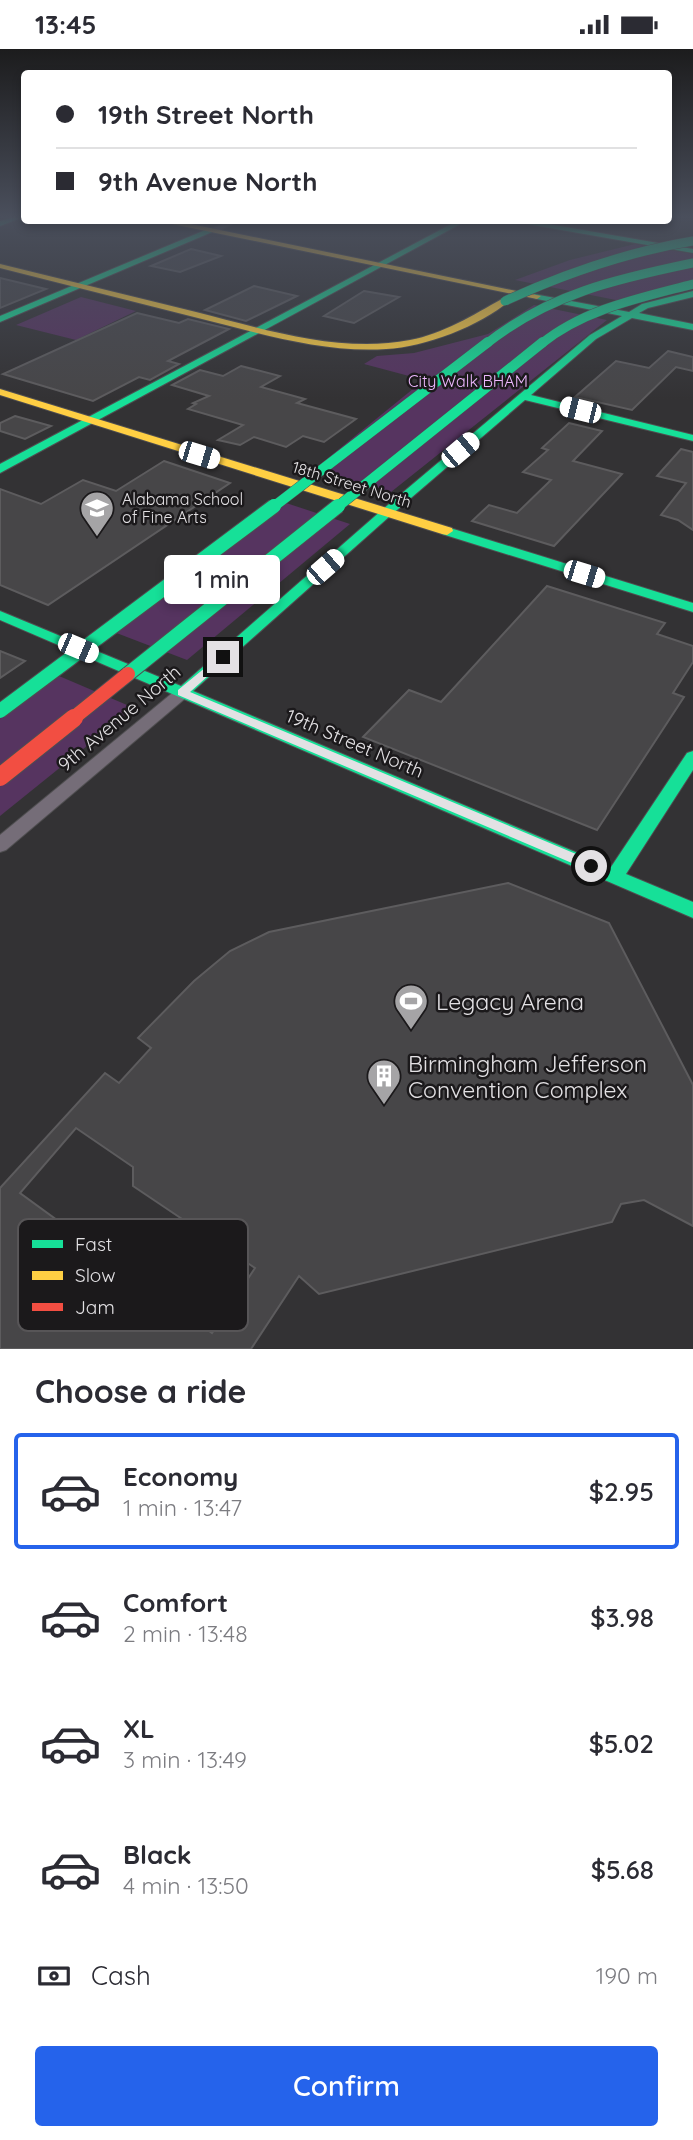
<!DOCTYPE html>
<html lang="en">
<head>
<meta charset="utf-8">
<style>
  :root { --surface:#fff; --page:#f2f2f3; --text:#2b2b33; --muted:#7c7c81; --line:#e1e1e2; --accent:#2563eb }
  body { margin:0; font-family:Quicksand,sans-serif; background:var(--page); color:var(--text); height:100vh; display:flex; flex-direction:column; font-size:26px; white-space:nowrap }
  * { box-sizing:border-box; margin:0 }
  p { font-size:23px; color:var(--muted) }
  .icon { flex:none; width:38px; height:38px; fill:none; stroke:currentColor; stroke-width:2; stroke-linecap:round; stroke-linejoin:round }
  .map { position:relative; height:1300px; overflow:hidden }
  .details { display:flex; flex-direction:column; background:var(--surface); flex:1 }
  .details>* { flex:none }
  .top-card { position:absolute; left:21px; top:21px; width:651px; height:154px; border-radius:7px; box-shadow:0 4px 10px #0003; display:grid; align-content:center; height:154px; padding:0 35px; background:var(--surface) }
  .end { position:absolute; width:32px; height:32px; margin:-16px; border:9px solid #e3e1e4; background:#111; box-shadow:0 0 0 4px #111 }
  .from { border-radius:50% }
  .bubble { position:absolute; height:49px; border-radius:7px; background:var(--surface); box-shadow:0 4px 10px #0003; font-size:23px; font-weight:600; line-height:49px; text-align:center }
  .car { position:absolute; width:21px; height:42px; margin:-21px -10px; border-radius:9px; box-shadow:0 0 5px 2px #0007; background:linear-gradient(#fff 24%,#345 0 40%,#fff 0 76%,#345 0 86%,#fff 0) }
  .top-card b { display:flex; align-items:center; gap:24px; height:66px; font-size:26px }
  .top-card b+b { border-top:2px solid var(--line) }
  .top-card i { width:18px; height:18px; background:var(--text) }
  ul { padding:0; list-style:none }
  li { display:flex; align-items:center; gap:21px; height:116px; margin:0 14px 10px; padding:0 21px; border:4px solid transparent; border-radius:7px }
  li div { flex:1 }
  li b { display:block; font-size:26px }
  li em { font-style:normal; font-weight:600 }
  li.on { border-color:var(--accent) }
  li>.icon { width:63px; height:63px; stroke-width:1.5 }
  h2 { padding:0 35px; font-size:32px; line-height:84px }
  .pay { display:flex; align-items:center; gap:18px; height:77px; padding:0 35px; font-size:26px }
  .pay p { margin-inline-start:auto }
  .primary-button { display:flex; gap:14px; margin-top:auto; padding:14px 35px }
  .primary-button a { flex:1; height:80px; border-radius:7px; background:var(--accent); color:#fff; font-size:28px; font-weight:600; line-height:80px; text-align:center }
  .status { display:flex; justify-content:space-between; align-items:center; height:49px; padding:0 35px; background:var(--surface); direction:ltr }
  .status svg { height:19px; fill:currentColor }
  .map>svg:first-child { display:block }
  .green { fill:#563460 }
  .building { fill:#474648; stroke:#5d5c5e; stroke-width:2; fill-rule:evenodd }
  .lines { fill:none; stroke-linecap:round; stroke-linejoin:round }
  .street-casing { stroke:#4f4e50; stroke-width:2 }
  .fast-casing { stroke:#4f4e50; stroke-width:2 }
  .slow-casing { stroke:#4f4e50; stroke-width:2 }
  .street { fill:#756d78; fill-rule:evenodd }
  .fast { fill:#16e098; fill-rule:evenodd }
  .slow { fill:#ffcf43; fill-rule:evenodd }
  .fast-bridge-far2-casing { stroke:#4f4e50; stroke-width:10; stroke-linecap:butt }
  .fast-bridge-far1-casing { stroke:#4f4e50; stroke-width:11; stroke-linecap:butt }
  .fast-bridge-casing { stroke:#4f4e50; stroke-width:16; stroke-linecap:butt }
  .jam-bridge-far1-casing { stroke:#4f4e50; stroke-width:16; stroke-linecap:butt }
  .jam-bridge-casing { stroke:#4f4e50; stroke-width:20; stroke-linecap:butt }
  .fast-bridge-far2 { stroke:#16e098; stroke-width:9 }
  .fast-bridge-far1 { stroke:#16e098; stroke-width:10 }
  .fast-bridge { stroke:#16e098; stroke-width:14 }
  .jam-bridge-far1 { stroke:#f24e42; stroke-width:14 }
  .jam-bridge { stroke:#f24e42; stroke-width:18 }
  .route { fill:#e3e1e4 }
  .labels { text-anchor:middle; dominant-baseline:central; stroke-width:5; stroke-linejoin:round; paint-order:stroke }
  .far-park-label { font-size:16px; fill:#edb7fe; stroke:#1b191b }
  .far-street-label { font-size:16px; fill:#e3e1e4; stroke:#1b191b }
  .far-poi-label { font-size:16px; fill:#e3e1e4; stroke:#1b191b; text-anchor:start }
  .street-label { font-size:19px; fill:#e3e1e4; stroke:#1b191b }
  .near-poi-label { font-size:23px; fill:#e3e1e4; stroke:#1b191b; text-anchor:start }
  .key { fill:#1b191b; stroke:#575557; stroke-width:2 }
  .key-label { font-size:19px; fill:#e3e1e4 }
</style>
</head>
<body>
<div class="status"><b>13:45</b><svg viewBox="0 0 49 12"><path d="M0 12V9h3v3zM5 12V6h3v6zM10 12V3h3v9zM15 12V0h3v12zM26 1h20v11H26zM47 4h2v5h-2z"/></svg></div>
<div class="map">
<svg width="693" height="1300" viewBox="0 0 693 1300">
  <rect width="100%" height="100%" fill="#333234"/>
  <g class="green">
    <polygon points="635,195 693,205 693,239 631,254 515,231 570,211"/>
    <polygon points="81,248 136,262 76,291 16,276"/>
    <polygon points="534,256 607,271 391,443 312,422 424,331 364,315 377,307 414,304 488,285"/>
    <polygon points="277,451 350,475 187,611 106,580"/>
    <polygon points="45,621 134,659 0,767 0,654"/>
  </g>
  <g class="building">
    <polygon points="191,200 221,207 180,223 151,217"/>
    <polygon points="0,229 46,240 0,259"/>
    <polygon points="254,237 297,247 246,272 205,261"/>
    <polygon points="364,242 399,248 354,274 324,267"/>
    <polygon points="137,264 179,274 188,270 229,280 168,312 179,315 150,331 139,328 93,352 3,325"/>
    <polygon points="668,302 693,308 693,322 676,318 632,361 575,348 616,312 649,319"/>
    <polygon points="241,317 280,327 261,338 305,350 297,354 356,370 324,393 303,387 286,398 254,388 240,396 218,391 243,376 188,360 196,355 193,354 209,347 172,336 200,321 223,327"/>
    <polygon points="15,367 51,377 25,390 0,382 0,374"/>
    <polygon points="569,374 602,382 573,412 622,425 554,497 472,472 489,456 517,464 551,431 523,423 548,401 542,399"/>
    <polygon points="681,400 693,403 693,481 678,471 661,466 686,434 657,427"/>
    <polygon points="164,412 230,434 48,556 0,536 0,440 41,455 83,431 116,442"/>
    <polygon points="547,537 665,574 657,585 693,597 693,613 673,644 684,648 597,781 363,688 409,641 441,653"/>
    <polygon points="0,602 25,612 0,629"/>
    <path d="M508 834 609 874 693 1036V1177L644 1151 621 1155 612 1173 319 1245 299 1227 251 1300H0V1139L105 1024 119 1034 151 999 138 989 194 932 230 902 269 883ZM76 1079 133 1118V1137L255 1219 212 1284 20 1144Z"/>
  </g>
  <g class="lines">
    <g class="street-casing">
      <g id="street">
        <polygon points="230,172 239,172 216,183 209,181"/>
        <polygon points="182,639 190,644 188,647 6,801 0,803 0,786 176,641"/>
      </g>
    </g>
    <g class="fast-casing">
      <g id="fast">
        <polygon points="14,168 24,168 0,177 0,172"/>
        <polygon points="457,172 466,172 0,424 0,415"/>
        <polygon points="518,172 531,172 693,200 693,204 521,174"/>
        <polygon points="210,179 217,181 0,273 0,267"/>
        <polygon points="693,242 693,248 648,259 639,264 693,275 693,281 632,269 596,290 531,346 693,386 693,392 525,351 390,467 193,642 611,818 687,704 693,702 693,721 626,825 693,853 693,869 0,571 0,562 181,637 382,461 590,286 622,267 537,250 534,249 534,245 629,263 642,255"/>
        <polygon points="447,478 693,554 693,563 442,485 441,482"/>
      </g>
    </g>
    <g class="slow-casing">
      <g id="slow">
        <polygon points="164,172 176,172 541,247 537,250 167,174"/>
        <path d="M0 215C65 231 131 247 196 263 264 280 340 305 410 291 443 285 473 266 502 250L509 252C480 277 425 298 386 300 324 304 262 285 202 270 135 253 67 236 0 219Z"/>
        <polygon points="0,340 452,479 453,482 447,486 442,485 0,346"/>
      </g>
    </g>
    <use href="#street" class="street"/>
    <use href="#fast" class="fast"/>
    <use href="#slow" class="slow"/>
    <g class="fast-bridge-far2-casing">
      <g id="fast-bridge-far2">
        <path d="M505 252C566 224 627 203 693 192"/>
        <path d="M486 295C549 245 616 230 693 214"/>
        <path d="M541 295C584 260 640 249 693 235"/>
      </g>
    </g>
    <g class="fast-bridge-far1-casing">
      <g id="fast-bridge-far1">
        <polyline points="272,459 488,293"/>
        <polyline points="336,459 543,293"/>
      </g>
    </g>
    <g class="fast-bridge-casing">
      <g id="fast-bridge">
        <polyline points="128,625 338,457"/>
        <polyline points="0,662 274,457"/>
      </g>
    </g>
    <g class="jam-bridge-far1-casing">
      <polyline id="jam-bridge-far1" points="71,671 128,625"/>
    </g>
    <g class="jam-bridge-casing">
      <polyline id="jam-bridge" points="0,728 74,669"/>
    </g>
    <use href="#fast-bridge-far2" class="fast-bridge-far2"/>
    <use href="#fast-bridge-far1" class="fast-bridge-far1"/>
    <use href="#fast-bridge" class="fast-bridge"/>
    <use href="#jam-bridge-far1" class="jam-bridge-far1"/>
    <use href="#jam-bridge" class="jam-bridge"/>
  </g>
  <linearGradient id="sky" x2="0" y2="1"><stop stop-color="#1c1c1d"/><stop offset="0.48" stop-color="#4a4f5c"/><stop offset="1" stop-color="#4a4f5c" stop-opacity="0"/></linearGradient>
  <rect width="693" height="350" fill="url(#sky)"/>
  <polygon class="route" points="223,604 228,608 227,610 190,643 595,813 595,820 586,820 178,646 178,641"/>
  <defs>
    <g id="school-pin" transform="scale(1.75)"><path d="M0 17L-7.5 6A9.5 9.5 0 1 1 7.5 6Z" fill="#a5a4a6" stroke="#1b191b"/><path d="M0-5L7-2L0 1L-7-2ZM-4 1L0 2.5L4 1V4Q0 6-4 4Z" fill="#fff"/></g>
    <g id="stadium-pin" transform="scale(1.75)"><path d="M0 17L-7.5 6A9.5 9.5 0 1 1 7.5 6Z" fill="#a5a4a6" stroke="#1b191b"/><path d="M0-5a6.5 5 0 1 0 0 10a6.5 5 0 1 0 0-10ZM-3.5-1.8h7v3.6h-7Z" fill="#fff"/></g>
    <g id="building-pin" transform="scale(1.75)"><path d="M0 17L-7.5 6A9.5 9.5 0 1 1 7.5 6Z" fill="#a5a4a6" stroke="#1b191b"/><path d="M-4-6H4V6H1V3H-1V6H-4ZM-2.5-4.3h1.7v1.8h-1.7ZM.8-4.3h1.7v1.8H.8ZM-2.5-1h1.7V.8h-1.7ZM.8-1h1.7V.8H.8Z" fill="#fff"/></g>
  </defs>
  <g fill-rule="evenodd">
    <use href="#school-pin" x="97" y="459"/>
    <use href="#stadium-pin" x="411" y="952"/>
    <use href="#building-pin" x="384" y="1027"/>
  </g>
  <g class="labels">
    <g class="far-park-label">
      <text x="468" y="332">City Walk BHAM</text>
    </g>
    <g class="far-street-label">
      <text transform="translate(352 435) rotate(17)">18th Street North</text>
    </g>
    <g class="far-poi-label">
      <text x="122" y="450">Alabama School<tspan x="122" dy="18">of Fine Arts</tspan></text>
    </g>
    <g class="street-label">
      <text transform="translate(119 669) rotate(-40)">9th Avenue North</text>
      <text transform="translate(355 694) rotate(23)">19th Street North</text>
    </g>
    <g class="near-poi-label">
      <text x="436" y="952">Legacy Arena</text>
      <text x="408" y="1014">Birmingham Jefferson<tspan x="408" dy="26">Convention Complex</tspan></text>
    </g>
  </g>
  <rect x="18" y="1170" width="230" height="112" rx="10" class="key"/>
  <rect x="32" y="1191" width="31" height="8" fill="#16e098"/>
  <rect x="32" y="1222" width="31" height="9" fill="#ffcf43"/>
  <rect x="32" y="1254" width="31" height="8" fill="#f24e42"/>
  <g class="key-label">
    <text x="75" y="1202">Fast</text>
    <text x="75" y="1233">Slow</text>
    <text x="75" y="1265">Jam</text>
  </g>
</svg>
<i class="end from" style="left:591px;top:817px"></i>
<i class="end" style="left:223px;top:608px"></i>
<div class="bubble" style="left:164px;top:506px;width:116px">1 min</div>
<i class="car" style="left:580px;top:361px;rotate:284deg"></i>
<i class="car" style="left:460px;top:401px;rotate:50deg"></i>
<i class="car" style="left:199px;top:406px;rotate:107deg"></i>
<i class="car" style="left:325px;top:518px;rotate:49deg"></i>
<i class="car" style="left:584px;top:525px;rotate:107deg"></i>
<i class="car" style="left:78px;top:599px;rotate:113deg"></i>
<div class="top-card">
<b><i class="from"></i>19th Street North</b>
<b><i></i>9th Avenue North</b>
</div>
</div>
<section class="details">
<h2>Choose a ride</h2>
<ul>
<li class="on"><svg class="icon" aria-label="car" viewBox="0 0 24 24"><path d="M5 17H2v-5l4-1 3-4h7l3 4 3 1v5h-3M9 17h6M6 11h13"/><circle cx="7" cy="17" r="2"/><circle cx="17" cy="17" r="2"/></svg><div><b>Economy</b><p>1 min · 13:47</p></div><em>$2.95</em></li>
<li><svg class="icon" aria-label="car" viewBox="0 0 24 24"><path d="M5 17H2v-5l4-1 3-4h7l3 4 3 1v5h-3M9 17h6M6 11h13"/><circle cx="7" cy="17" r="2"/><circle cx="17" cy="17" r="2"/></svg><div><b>Comfort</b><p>2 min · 13:48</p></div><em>$3.98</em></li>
<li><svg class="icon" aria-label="car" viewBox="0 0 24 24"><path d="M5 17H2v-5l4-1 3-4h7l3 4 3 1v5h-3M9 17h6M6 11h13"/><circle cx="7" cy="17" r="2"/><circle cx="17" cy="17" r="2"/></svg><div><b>XL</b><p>3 min · 13:49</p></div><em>$5.02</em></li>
<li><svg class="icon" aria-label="car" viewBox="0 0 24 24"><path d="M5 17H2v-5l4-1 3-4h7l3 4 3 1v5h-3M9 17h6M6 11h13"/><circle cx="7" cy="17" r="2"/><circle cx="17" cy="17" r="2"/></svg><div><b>Black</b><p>4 min · 13:50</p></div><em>$5.68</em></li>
</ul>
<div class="pay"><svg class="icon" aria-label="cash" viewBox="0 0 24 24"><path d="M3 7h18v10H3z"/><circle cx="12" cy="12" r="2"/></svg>Cash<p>190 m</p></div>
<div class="primary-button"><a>Confirm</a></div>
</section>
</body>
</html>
